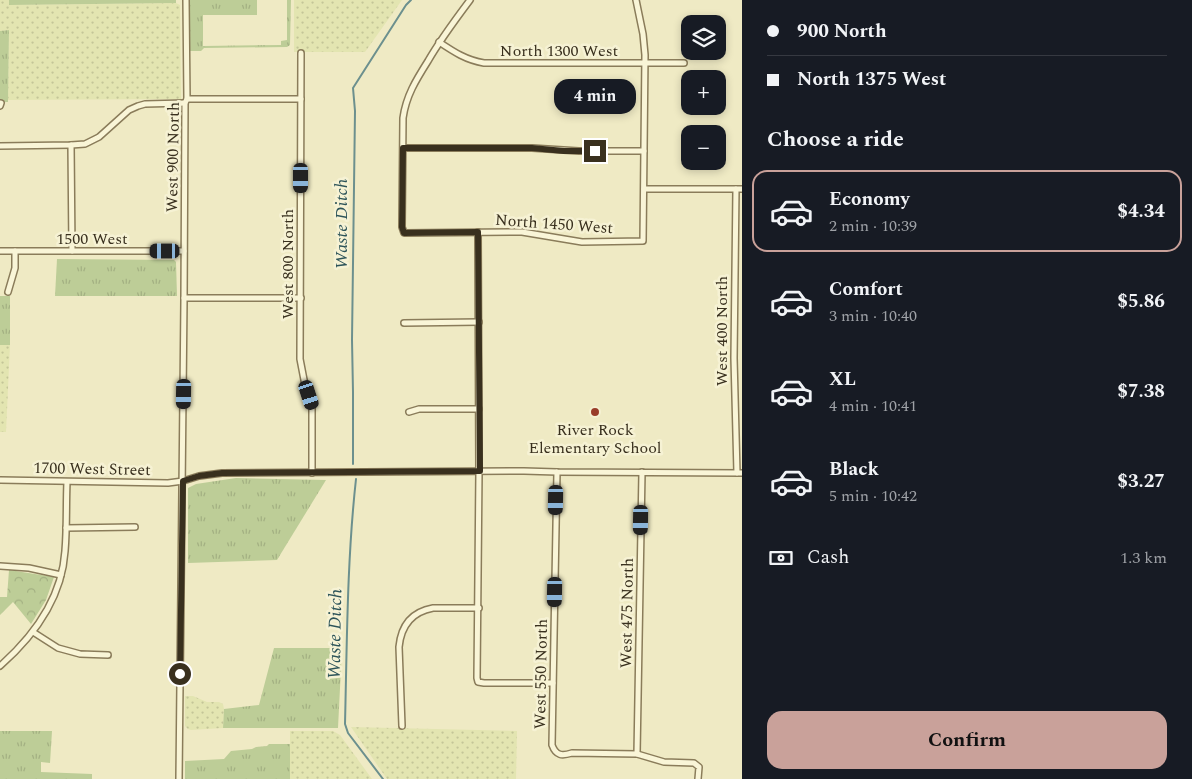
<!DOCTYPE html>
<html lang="en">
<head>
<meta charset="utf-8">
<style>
  :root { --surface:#171b24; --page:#20242c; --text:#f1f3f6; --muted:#9ea1a6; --line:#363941; --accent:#c9a19a }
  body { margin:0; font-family:Spectral,serif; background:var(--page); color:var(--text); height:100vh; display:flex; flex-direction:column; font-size:19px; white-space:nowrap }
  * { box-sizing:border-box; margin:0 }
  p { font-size:16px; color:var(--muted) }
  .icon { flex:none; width:28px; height:28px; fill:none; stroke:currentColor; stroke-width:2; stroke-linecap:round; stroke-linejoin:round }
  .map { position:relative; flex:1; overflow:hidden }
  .details { display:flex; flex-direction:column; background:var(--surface); width:450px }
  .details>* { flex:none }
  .top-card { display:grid; align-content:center; height:110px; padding:0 25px; background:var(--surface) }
  .tools { position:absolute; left:681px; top:15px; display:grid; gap:10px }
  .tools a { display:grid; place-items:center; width:45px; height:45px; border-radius:10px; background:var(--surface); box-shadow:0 2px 8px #0003; font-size:25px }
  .end { position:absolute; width:22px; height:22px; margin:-11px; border:6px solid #39301e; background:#fff; box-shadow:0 0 0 2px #fff }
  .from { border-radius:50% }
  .bubble { position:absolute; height:35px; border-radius:15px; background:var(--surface); box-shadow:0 2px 8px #0003; font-size:16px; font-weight:700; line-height:35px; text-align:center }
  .car { position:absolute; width:15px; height:30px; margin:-15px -8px; border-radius:6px; box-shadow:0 0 4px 1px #0007; background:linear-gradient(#222 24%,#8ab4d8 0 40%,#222 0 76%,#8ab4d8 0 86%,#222 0) }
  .top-card b { display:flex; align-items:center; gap:18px; height:48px; font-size:19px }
  .top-card b+b { border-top:1px solid var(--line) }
  .top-card i { width:12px; height:12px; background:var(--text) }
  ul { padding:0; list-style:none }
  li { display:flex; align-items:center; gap:15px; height:82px; margin:0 10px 8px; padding:0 15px; border:2px solid transparent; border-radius:15px }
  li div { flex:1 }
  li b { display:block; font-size:19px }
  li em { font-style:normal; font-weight:700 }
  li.on { border-color:var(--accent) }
  li>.icon { width:45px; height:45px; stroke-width:1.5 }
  h2 { padding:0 25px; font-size:22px; line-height:60px }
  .pay { display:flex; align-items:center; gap:12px; height:55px; padding:0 25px; font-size:19px }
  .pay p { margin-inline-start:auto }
  .button { display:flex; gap:10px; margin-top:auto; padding:10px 25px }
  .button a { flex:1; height:58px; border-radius:15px; background:var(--accent); color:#111; font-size:20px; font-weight:700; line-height:58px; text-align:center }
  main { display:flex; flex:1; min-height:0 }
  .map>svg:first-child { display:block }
  .farmland { fill:url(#farmland-dots) }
  .grass { fill:url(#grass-tufts) }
  .forest { fill:url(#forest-crowns) }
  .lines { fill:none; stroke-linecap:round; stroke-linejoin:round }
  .stream { stroke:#6c908e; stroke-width:2 }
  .minor-casing { stroke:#8a7c5a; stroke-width:8 }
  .minor { stroke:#f9f5d7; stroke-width:5 }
  .route { stroke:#39301e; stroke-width:6 }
  .poi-dot { fill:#993d29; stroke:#f6f2d4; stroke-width:2 }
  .labels { text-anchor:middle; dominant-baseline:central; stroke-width:5; stroke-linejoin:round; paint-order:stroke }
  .street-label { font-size:16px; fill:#39301e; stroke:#f6f2d4 }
  .poi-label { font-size:16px; fill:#39301e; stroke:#f6f2d4 }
  .water-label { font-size:18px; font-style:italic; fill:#2d5459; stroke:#f6f2d4 }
</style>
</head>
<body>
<main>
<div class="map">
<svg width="742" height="779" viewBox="0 0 742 779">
  <defs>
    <pattern id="farmland-dots" width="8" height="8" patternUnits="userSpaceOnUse" patternTransform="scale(1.25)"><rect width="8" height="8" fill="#e3e5b1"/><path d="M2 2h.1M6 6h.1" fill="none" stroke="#c4c598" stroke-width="1.8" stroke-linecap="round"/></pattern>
    <pattern id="grass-tufts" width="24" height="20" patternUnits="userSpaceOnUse" patternTransform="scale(1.25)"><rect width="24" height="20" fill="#bdcd97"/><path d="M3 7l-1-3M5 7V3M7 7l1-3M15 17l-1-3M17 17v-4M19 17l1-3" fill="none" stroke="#a3b082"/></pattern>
    <pattern id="forest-crowns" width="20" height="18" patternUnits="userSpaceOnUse" patternTransform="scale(1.25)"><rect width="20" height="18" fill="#bdcd97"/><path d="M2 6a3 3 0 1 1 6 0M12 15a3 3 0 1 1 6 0" fill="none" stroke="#a3b082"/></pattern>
  </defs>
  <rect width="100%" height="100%" fill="#efeac4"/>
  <g class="farmland">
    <polygon points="0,0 9,0 10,5 176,3 180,5 181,99 8,100 9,30 0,31"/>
    <polygon points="294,0 402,0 365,52 294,52"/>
    <polygon points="0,345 10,345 6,432 0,432"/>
    <polygon points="185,696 193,696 207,702 219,702 223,704 224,709 223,728 191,730 188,729 185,726"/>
    <polygon points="351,727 517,731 516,779 387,779"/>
    <polygon points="290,731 333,731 340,735 372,779 290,779"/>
  </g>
  <g class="grass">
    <polygon points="9,0 176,0 176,3 9,5"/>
    <polygon points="189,0 257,0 257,15 203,15 203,46 281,45 281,41 287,40 287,0 291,0 290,45 287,47 204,48 201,51 190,51"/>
    <polygon points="9,30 8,102 0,102 0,31"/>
    <polygon points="57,259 174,260 176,262 177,296 55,296"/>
    <rect x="0" y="296" width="10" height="49"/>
    <polygon points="236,478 326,480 277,560 188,563 188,488 196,484"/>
    <polygon points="274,648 342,648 338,728 223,728 224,709 259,705"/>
    <polygon points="0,731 52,731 50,763 41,762 41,772 92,774 92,779 0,779"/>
    <polygon points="269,744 290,744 290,779 185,779 185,761 224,759 231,751 252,749 256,747 267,746"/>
  </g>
  <polygon class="forest" points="9,570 54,577 46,600 31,624 13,602 0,615 0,597 7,597"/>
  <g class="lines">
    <g class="stream">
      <polyline points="353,464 353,392 352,340 355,111 353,88 406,5 411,0"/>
      <path d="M356 479C347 560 347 642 345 724L348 733 383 779"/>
    </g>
    <g class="minor-casing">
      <g id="minor">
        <path d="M470 0C455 20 440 40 428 61 416 80 406 96 403 118L402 227 404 233 522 232 582 242 643 241 645 55 643 34 636 0"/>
        <path d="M439 42C454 52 466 60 484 63H684"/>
        <polyline points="301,53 300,359 305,385 312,405 312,473"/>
        <polyline points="187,99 301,99"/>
        <polyline points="0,106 1,103"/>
        <polyline points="71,145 72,251"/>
        <polyline points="0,146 71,145 85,144 99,137 129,110 138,106 145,104 185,103"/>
        <polyline points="403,148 532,148 579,151 644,151"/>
        <polyline points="644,189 742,189"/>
        <polyline points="736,189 734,358 737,473"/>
        <polyline points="478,232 479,471 477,678 478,682 484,683 553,683"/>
        <polyline points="0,251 184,251"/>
        <polyline points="8,292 15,268 15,251"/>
        <polyline points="184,298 301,298"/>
        <polyline points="404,323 479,322"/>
        <polyline points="409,412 419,409 479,409"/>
        <path d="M557 472 552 745C556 756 562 756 572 753L637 754 664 762 694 763 699 767 698 779"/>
        <polyline points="0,480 168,483 183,481 199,476 222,473 524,471 557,472 742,473"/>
        <polyline points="66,528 135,527"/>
        <polyline points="0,566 29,568 61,575"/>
        <polyline points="33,632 58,648 80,654 108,655"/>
        <path d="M0 666C34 636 62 598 65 551 67 528 66 505 67 482"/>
        <path d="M402 726 399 647C401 626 411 612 433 608H479"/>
        <polyline points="637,754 642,472"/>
        <polyline points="179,779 184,300 185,103 187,99 186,0"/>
      </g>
    </g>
    <use href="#minor" class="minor"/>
  </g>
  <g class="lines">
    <polyline class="route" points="180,674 183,481 199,476 222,473 480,471 478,232 404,233 402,227 403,148 532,148 564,151 595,151"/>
  </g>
  <circle class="poi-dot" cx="595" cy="412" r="5"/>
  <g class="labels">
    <g class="street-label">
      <text x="559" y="51">North 1300 West</text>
      <text transform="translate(173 157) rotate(-89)">West 900 North</text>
      <text transform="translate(554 224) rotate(4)">North 1450 West</text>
      <text x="92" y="239">1500 West</text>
      <text transform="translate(288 264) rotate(-90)">West 800 North</text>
      <text transform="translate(722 331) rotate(-90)">West 400 North</text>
      <text transform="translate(92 469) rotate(1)">1700 West Street</text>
      <text transform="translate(627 613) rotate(-89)">West 475 North</text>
      <text transform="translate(541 674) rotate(-89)">West 550 North</text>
    </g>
    <g class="poi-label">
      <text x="595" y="430">River Rock<tspan x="595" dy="18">Elementary School</tspan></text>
    </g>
    <g class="water-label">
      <text transform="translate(341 224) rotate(-90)">Waste Ditch</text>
      <text transform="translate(335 634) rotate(-89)">Waste Ditch</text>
    </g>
  </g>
</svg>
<div class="tools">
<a><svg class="icon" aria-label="layers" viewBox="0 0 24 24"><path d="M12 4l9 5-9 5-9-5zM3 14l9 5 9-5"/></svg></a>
<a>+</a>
<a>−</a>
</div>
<i class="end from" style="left:180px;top:674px"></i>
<i class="end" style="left:595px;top:151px"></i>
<div class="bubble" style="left:554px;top:79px;width:82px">4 min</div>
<i class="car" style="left:301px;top:178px;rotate:180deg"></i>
<i class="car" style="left:165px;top:251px;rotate:270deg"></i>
<i class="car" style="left:184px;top:394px;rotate:181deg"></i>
<i class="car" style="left:309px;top:395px;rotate:162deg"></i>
<i class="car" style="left:556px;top:500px;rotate:181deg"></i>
<i class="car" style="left:641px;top:520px;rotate:181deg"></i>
<i class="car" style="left:555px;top:592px;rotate:181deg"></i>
</div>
<section class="details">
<div class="top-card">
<b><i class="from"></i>900 North</b>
<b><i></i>North 1375 West</b>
</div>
<h2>Choose a ride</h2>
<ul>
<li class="on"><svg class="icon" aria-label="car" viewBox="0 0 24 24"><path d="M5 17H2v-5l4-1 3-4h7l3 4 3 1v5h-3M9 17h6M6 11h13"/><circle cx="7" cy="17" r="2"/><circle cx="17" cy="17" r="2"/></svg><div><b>Economy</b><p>2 min · 10:39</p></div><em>$4.34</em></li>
<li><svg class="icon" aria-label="car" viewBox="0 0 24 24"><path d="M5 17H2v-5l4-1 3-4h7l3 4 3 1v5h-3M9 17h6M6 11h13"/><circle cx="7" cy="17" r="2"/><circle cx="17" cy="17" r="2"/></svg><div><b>Comfort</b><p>3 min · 10:40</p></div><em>$5.86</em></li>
<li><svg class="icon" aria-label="car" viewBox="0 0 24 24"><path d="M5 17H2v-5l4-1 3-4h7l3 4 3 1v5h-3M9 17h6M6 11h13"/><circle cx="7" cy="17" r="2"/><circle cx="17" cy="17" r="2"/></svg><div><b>XL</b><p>4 min · 10:41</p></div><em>$7.38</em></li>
<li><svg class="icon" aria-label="car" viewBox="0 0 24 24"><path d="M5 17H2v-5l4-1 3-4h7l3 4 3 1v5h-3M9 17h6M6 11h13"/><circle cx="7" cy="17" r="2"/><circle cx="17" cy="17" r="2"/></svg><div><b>Black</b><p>5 min · 10:42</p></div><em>$3.27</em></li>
</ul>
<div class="pay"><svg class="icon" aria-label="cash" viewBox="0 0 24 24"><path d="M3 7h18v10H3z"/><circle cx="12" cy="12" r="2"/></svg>Cash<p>1.3 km</p></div>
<div class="button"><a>Confirm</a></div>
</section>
</main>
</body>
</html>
